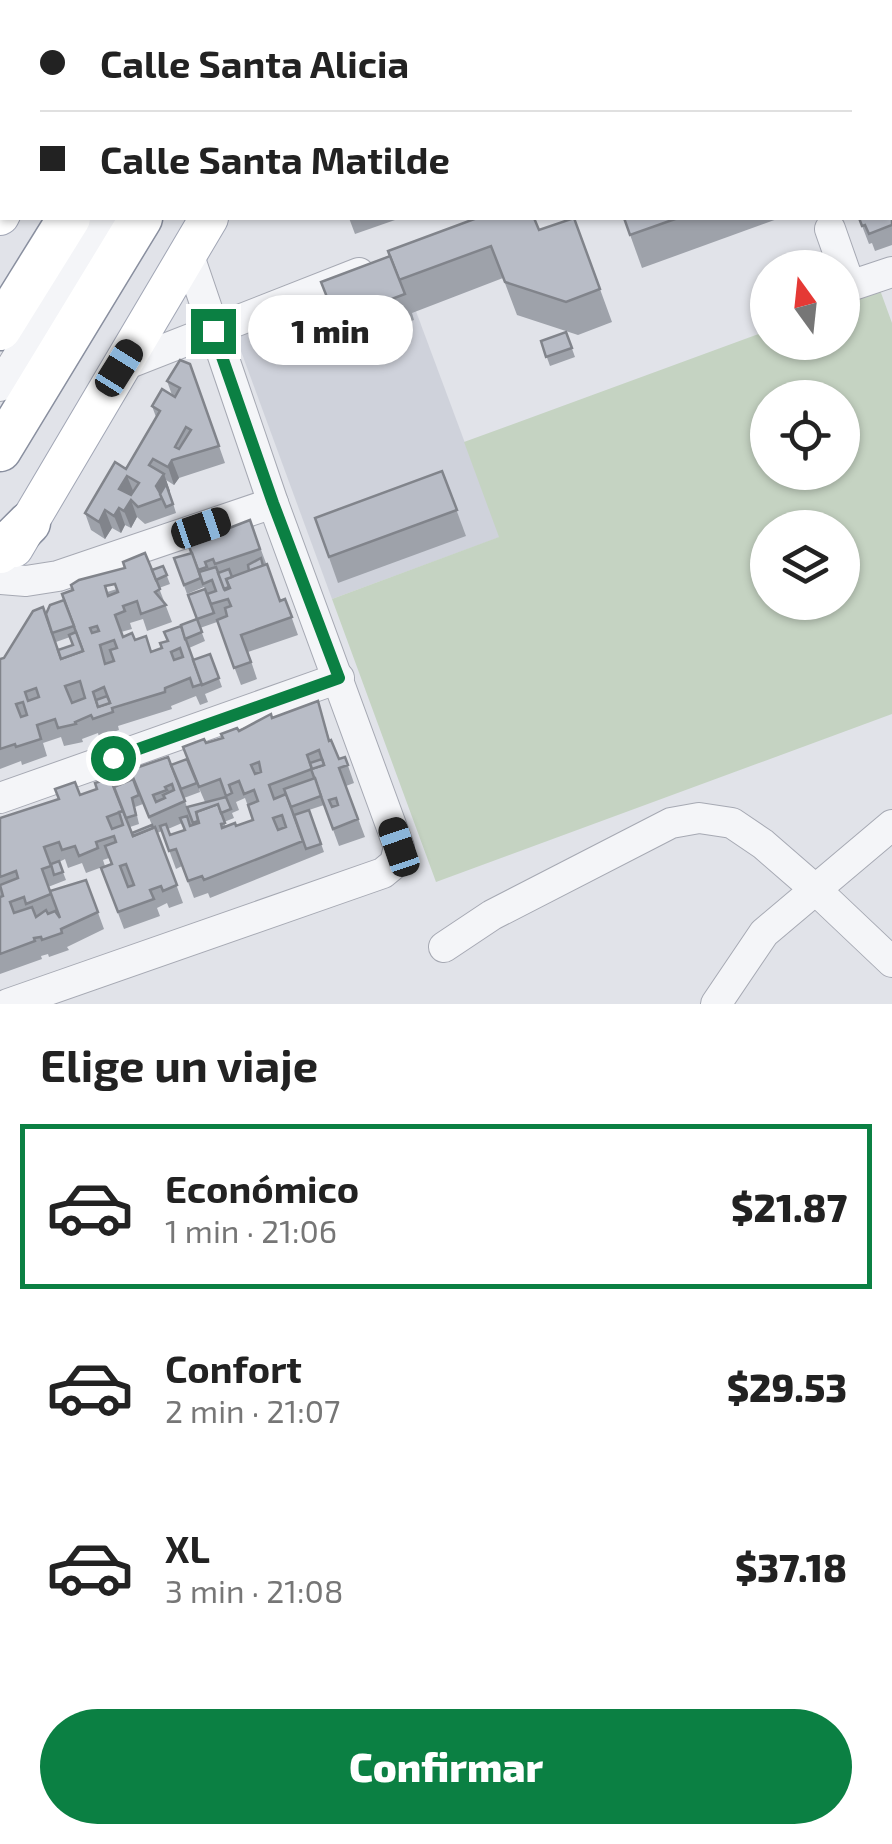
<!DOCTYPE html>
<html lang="es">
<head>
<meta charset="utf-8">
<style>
  :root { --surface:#fff; --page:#f6f6f6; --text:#222; --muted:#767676; --line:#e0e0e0; --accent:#0b8043 }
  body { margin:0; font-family:"Exo 2",sans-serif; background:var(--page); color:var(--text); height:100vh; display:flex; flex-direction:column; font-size:38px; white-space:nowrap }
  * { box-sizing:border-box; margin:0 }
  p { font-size:32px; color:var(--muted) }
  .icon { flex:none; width:55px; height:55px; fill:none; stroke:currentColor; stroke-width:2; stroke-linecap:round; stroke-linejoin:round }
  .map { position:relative; height:1004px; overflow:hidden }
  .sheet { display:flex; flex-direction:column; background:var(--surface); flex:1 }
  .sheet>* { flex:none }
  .hud { position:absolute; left:0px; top:0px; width:892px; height:220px; box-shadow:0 2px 8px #0004; display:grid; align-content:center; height:220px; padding:0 40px; background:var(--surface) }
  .needle { width:65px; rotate:345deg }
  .tools { position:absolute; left:750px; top:250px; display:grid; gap:20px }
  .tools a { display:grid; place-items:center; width:110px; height:110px; border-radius:50%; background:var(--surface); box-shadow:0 2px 8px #0004; font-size:50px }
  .end { position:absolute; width:45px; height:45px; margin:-22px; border:12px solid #0b8043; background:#fff; box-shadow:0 0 0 5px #fff }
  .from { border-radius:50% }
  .bubble { position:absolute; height:70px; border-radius:35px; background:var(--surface); box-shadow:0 2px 8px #0004; font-size:32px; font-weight:800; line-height:70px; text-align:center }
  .car { position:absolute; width:30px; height:60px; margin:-30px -15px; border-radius:12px; box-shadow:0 0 8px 2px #0007; background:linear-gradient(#222 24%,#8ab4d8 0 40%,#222 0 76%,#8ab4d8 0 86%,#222 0) }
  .hud b { display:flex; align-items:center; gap:35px; height:95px; font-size:38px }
  .hud b+b { border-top:2px solid var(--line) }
  .hud i { width:25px; height:25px; background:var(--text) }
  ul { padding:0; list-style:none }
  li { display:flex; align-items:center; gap:30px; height:165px; margin:0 20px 15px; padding:0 20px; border:5px solid transparent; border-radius:0px }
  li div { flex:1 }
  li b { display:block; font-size:38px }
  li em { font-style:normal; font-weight:800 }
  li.selected { border-color:var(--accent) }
  li>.icon { width:90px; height:90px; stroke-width:1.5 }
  h2 { padding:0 40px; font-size:45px; line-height:120px }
  .cta { display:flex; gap:20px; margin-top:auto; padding:20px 40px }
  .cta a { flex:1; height:115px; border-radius:60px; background:var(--accent); color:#fff; font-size:40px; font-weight:800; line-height:115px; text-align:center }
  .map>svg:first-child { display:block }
  .built { fill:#cfd2db }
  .green { fill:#c5d3c2; fill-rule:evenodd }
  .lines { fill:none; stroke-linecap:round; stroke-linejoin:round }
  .minor-casing { stroke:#a6a9b3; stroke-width:32 }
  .major-casing { stroke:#a1a6b5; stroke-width:40 }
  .highway-casing { stroke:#898f9f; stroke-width:45 }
  .minor { stroke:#f4f5f8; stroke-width:30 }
  .major { stroke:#fff; stroke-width:38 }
  .highway { stroke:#fff; stroke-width:42 }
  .wall { fill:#9ea2aa; fill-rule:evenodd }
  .shaded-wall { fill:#81848b }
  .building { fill:#b8bcc6; stroke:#81848b; stroke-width:2.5; fill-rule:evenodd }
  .route { stroke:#0b8043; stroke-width:12 }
</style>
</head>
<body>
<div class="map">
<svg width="892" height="1004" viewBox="0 0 892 1004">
  <rect width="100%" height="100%" fill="#e1e3e9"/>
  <polygon class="built" points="401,271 500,537 332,599 234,332"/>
  <path class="green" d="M880 290 892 323V714L436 882 332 599 499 537 464 442 767 331 768 342H842L843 303ZM768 398H842V472H768ZM768 528H842V602H768Z"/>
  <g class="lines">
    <g class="minor-casing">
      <g id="minor">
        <polyline points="234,2 236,0"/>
        <polyline points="507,2 514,0"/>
        <polyline points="890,63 892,62"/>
        <polyline points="0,179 2,178"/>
        <polyline points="830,229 850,286 892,272"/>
        <polyline points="119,367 359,273"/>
        <polyline points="0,386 103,218"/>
        <polyline points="0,579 26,581 58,576 273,503"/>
        <polyline points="0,798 339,678"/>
        <polyline points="444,947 492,915 671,823 699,818 732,823 763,844 816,890 892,962"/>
        <polyline points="8,1004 383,873 395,863 399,847 273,503 188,253"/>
        <polyline points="716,1004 764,933 892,825"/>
      </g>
    </g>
    <g class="major-casing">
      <g id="major">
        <polyline points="133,2 135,0"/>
        <polyline points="334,2 336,0"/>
        <polyline points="0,216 2,212"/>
        <polyline points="14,548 209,218"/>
      </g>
    </g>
    <g class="highway-casing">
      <g id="highway">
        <polyline points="202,2 204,0"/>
        <polyline points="272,2 273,0"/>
        <polyline points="0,329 69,218"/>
        <polyline points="0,450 141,218"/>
        <polyline points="0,552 29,523"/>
      </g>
    </g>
    <use href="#minor" class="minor"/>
    <use href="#major" class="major"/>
    <use href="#highway" class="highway"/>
  </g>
  <g class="wall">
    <polygon points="724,0 805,0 793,2 725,2"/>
    <polygon points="892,0 892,32 890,33 890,2"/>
    <polygon points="892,81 892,146 890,147 890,82"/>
    <polygon points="892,148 892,245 875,251 872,243 869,244 859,218 890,218 890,149"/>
    <polygon points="349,218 394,218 395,220 355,234"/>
    <polygon points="574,218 612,322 578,335 517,315 503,278 412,313 414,320 345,346 321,282 539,230"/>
    <polygon points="624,218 780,218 642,268"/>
    <polygon points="566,332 575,357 550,366 541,341"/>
    <polygon points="190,364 225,463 179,478 174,485 166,480 176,513 145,524 137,517 131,528 125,525 121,533 112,528 105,539 91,530 85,513 126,469 156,417 152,406 172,395 167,381"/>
    <polygon points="442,471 466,536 338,583 315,518"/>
    <path d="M250 520 280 601 285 599 298 635 248 652 257 679 241 685 217 621V622L200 628 205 641 189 648 200 679 210 654 222 687 205 694 208 702 200 705 196 696 171 706 172 709 118 726 119 730 99 737 98 733 82 739 83 742 64 746 61 737 43 743 47 756 22 765 21 761 0 769V659L4 658 49 624 64 600 62 594 163 566 170 584 159 588 172 622 147 631 143 619 130 623 132 629 121 632 123 637 135 640 151 652 162 648 168 641 197 619 205 589 204 587 187 594 174 558 192 553ZM115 584 117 589 107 592 105 586ZM70 637 73 645 58 650 56 642Z"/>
    <path d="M318 701 330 741 339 759 345 757 354 783 346 786 365 837 339 846 324 805 309 810 324 852 210 898 208 893 194 898 182 866 176 869 162 831 157 833 183 903 169 908 167 903 157 908 160 916 124 929 101 868 112 864 109 858 103 860 105 866 86 873 82 863 68 868 65 859 59 862 66 880 48 887 58 912H56L60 918 86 880 104 929 67 947 69 950 49 957 48 954 41 956 42 959 0 974V818L114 787 171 765 187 759 206 743ZM199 788 205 802 187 807 184 798 200 792ZM245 798 253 820 236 826 226 827 224 822 234 818 232 813 239 810 236 802ZM141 799 152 825 132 833 130 827 139 824 135 807 143 804ZM182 823 184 830 170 835 168 829Z"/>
  </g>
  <g class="shaded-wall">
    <polygon points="172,460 179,478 174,485 168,467"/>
    <polygon points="164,474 170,491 164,501 156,486"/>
    <polygon points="127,476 134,493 126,506 119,489"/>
    <polygon points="131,500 137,517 131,528 124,511"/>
    <polygon points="119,508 125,525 121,533 114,516"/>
    <polygon points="105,510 112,528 105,539 99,522"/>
  </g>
  <g class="building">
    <polygon points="566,0 609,0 610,2 559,2"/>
    <polygon points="609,0 628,0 629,1 610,2"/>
    <polygon points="628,0 686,0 686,2 629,2"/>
    <polygon points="724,0 747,0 740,2 725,2"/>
    <polygon points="750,0 782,0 783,2 751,2"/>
    <polygon points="812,0 853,0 854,2 808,2"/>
    <polygon points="872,0 892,0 892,12 890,13 890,2 873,2"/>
    <polygon points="892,81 892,126 890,127 890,82"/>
    <polygon points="892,148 892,171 890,168 890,149"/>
    <polygon points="890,182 892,182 892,225 869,234 865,225 862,226 859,218 890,218"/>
    <polygon points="477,218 534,218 539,230 574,218 600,289 566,302 505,282 491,246 399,280 388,251"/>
    <polygon points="624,218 678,218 630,235"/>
    <polygon points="390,256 405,294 336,320 321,282"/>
    <polygon points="566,332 572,348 546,357 541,341"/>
    <path d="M180 360 190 364 219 446 172 460 168 467 153 459 149 465 164 474 156 486 163 498 138 507 131 500 124 511 119 508 114 516 105 510 99 522 85 513 115 462 126 469 160 411 152 406 162 389 175 397 180 388 167 381ZM186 427 191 430 179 449 175 447ZM127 476 139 483 131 495 119 489Z"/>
    <polygon points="442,471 457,510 329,557 315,518"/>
    <polygon points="166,484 173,504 166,507 160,494"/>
    <polygon points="250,520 260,549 215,564 213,559 205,562 207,567 198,570 188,544"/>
    <path d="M145 553 160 589 155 592 166 605 141 614 137 601 123 606 125 611 115 615 123 637 132 633 135 640 146 636 151 652 162 648 160 643 168 641 164 632 181 626 202 684 193 687 190 678 165 688V692L112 708 113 712 93 719 91 715 75 722 76 724 58 728 55 719 37 725 41 739 16 747 15 744 0 749V659L4 658 33 611 43 607 61 659 83 651 62 594 73 590 71 585 79 580 125 568 123 562ZM115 584 118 592 108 596 105 586ZM97 626 99 631 92 633 90 628ZM114 640 117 648 110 650 114 661 105 664 100 645ZM180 648 183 657 174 660 171 652ZM80 681 85 698 72 703 65 686ZM104 687 110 703 98 707 93 692ZM36 688 39 697 28 701 25 692ZM23 702 27 715 21 717 16 704Z"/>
    <polygon points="192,553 201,578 184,585 174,558"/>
    <polygon points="261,558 263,566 249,571 248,565"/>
    <polygon points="267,564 280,601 285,599 292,617 241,635 251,662 234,668 217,620 227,616 225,608 231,606 228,599 211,604 207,594 216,591 212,580 203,584 199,572 216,567 225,590 230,588 226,579"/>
    <polygon points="163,566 167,575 156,580 152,570"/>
    <polygon points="229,569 232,577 226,579 229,587 224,589 218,573"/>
    <polygon points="205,589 214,613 197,619 202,632 185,639 181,625 197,619 188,595"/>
    <polygon points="64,600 74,626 52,633 46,614 50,605"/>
    <polygon points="76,632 83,651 61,659 58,650 73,645 69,635"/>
    <polygon points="210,654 219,678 202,685 193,660"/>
    <polygon points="107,696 110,703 98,707 96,700"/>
    <path d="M318 701 329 741 331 740 339 759 345 757 348 765 339 768 358 819 333 829 311 769 324 765 319 750 307 755 312 769 269 785 274 799 286 794 303 841 204 880 202 876 188 881 176 849 169 851 160 826 166 824 170 835 185 830 180 818 187 816 190 826 199 823 196 812 218 804 225 823 221 824 222 828 235 823 236 826 253 820 248 805 258 801 254 790 244 794 239 781 229 785 232 793 226 796 220 779 199 787 183 747 204 739 206 743 223 738 221 734 237 728 239 731 271 714 272 718ZM259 762 261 772 255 774 251 765ZM336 798 338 805 332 807 329 800ZM282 815 286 827 278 830 273 818Z"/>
    <path d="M168 757 185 801 149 817 130 770ZM172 784 174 790 163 795 165 798 156 802 153 795 167 790 165 787Z"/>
    <polygon points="187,759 197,783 181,789 171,765"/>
    <polygon points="322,759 324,765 312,769 310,763"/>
    <path d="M110 778 123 811 107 817 112 829 123 825 119 812 123 811 133 836 155 827 177 885 163 891 161 886 150 890 154 899 118 912 101 868 112 864 105 846 116 842 114 836 96 842 98 848 79 856 75 846 62 850 59 842 44 847 51 866 42 869 51 894 26 904 24 897 10 902 14 913 32 907 36 917 46 910 48 914 55 911 60 918 50 891 86 880 98 912 61 929 62 933 42 940 41 937 34 938 35 941 0 954V897L3 896 0 885 18 878 16 871 0 877V818L59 799 55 789 75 782 80 795 97 789 95 783ZM126 864 134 885 128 887 120 866Z"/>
    <polygon points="315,778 321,796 291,807 284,789"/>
    <polygon points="133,779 139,795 132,798 136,815 126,818 114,787"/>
    <polygon points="226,797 231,809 221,813 218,804 196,812 198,821 193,823 187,807"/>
    <polygon points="309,810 321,844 306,849 294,815"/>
    <polygon points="152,825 153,828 133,836 132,833"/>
    <polygon points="59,861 63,872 54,875 51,864"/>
  </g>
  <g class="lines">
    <polyline class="route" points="113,758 339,678 273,503 213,331"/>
  </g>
</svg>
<div class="tools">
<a><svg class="needle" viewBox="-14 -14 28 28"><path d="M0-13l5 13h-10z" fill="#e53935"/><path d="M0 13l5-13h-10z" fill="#767676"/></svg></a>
<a><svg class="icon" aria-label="locate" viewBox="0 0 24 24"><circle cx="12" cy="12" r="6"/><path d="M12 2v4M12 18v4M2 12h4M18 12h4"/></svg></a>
<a><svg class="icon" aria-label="layers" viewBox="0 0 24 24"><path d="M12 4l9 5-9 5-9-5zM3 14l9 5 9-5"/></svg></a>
</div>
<i class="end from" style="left:113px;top:758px"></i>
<i class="end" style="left:213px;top:331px"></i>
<div class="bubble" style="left:248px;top:295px;width:165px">1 min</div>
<i class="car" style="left:119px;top:368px;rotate:32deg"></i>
<i class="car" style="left:201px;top:528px;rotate:71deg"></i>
<i class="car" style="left:399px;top:847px;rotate:341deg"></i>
<div class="hud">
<b><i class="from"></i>Calle Santa Alicia</b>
<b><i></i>Calle Santa Matilde</b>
</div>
</div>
<section class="sheet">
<h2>Elige un viaje</h2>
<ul>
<li class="selected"><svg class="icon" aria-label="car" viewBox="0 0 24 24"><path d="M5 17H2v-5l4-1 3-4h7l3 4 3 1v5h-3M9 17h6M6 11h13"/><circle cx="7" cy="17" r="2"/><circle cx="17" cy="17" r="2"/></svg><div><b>Económico</b><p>1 min · 21:06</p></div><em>$21.87</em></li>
<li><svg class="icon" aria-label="car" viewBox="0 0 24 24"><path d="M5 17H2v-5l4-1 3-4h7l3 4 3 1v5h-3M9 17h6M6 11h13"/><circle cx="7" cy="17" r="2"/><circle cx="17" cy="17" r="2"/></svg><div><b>Confort</b><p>2 min · 21:07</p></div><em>$29.53</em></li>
<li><svg class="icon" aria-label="car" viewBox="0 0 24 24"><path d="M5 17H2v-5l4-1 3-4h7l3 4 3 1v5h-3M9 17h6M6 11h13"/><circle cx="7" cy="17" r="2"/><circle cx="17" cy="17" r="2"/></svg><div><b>XL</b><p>3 min · 21:08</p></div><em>$37.18</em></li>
</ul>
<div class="cta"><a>Confirmar</a></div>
</section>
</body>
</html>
